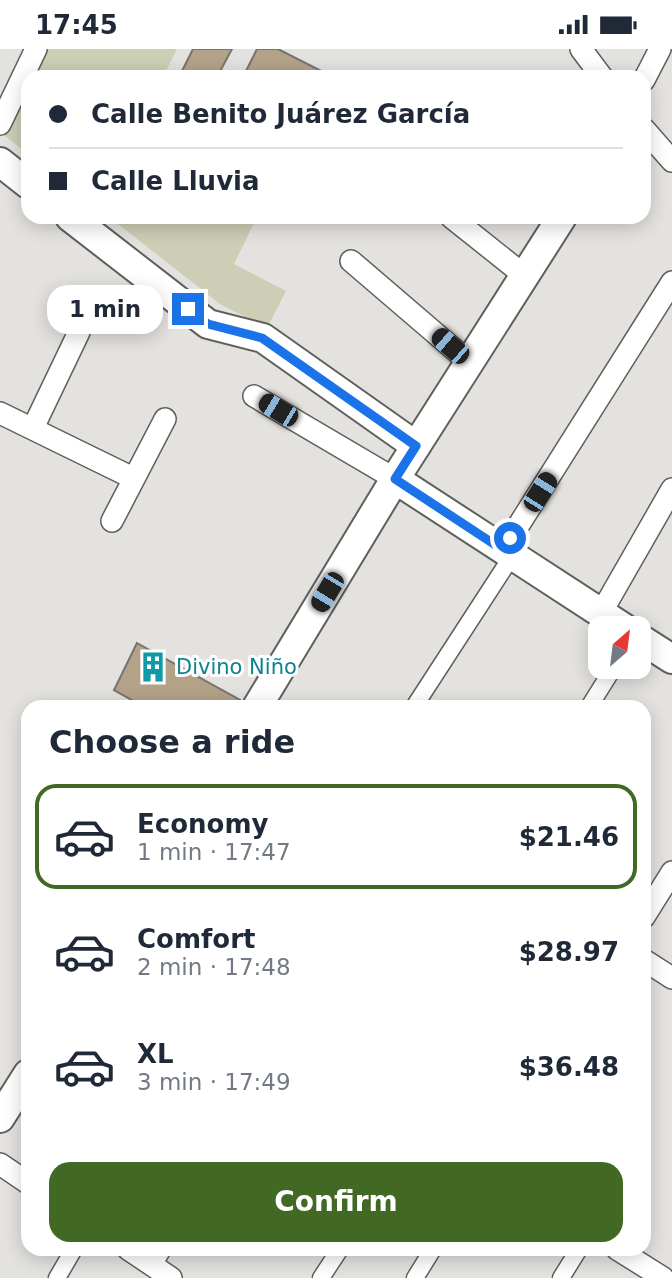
<!DOCTYPE html>
<html lang="en">
<head>
<meta charset="utf-8">
<style>
  :root { --surface:#fff; --page:#f2f2f3; --text:#1f2937; --muted:#747a83; --line:#e0e1e3; --accent:#426923 }
  body { margin:0; font-family:"DejaVu Sans",sans-serif; background:var(--page); color:var(--text); height:100vh; display:flex; flex-direction:column; font-size:26px; white-space:nowrap }
  * { box-sizing:border-box; margin:0 }
  p { font-size:23px; color:var(--muted) }
  .icon { flex:none; width:38px; height:38px; fill:none; stroke:currentColor; stroke-width:2; stroke-linecap:round; stroke-linejoin:round }
  .map { position:relative; flex:1; overflow:hidden }
  .side { position:absolute; left:21px; top:651px; width:630px; height:556px; display:flex; flex-direction:column; background:var(--surface); border-radius:21px; box-shadow:0 4px 18px #0003 }
  .side>* { flex:none }
  .hud { position:absolute; left:21px; top:21px; width:630px; height:154px; border-radius:21px; box-shadow:0 4px 18px #0003; display:grid; align-content:center; height:154px; padding:0 28px; background:var(--surface) }
  .needle { width:46px; rotate:28deg }
  .tools { position:absolute; left:588px; top:567px; display:grid; gap:14px }
  .tools a { display:grid; place-items:center; width:63px; height:63px; border-radius:14px; background:var(--surface); box-shadow:0 4px 18px #0003; font-size:35px }
  .end { position:absolute; width:32px; height:32px; margin:-16px; border:9px solid #1a73e8; background:#fff; box-shadow:0 0 0 4px #fff }
  .from { border-radius:50% }
  .bubble { position:absolute; height:49px; border-radius:21px; background:var(--surface); box-shadow:0 4px 18px #0003; font-size:23px; font-weight:700; line-height:49px; text-align:center }
  .car { position:absolute; width:21px; height:42px; margin:-21px -10px; border-radius:9px; box-shadow:0 0 5px 2px #0007; background:linear-gradient(#222 24%,#8ab4d8 0 40%,#222 0 76%,#8ab4d8 0 86%,#222 0) }
  .hud b { display:flex; align-items:center; gap:24px; height:66px; font-size:26px }
  .hud b+b { border-top:2px solid var(--line) }
  .hud i { width:18px; height:18px; background:var(--text) }
  ul { padding:0; list-style:none }
  li { display:flex; align-items:center; gap:21px; height:105px; margin:0 14px 10px; padding:0 14px; border:4px solid transparent; border-radius:21px }
  li div { flex:1 }
  li b { display:block; font-size:26px }
  li em { font-style:normal; font-weight:700 }
  li.selected { border-color:var(--accent) }
  li>.icon { width:63px; height:63px; stroke-width:1.5 }
  h2 { padding:0 28px; font-size:32px; line-height:84px }
  .primary-button { display:flex; gap:14px; margin-top:auto; padding:14px 28px }
  .primary-button a { flex:1; height:80px; border-radius:21px; background:var(--accent); color:#fff; font-size:28px; font-weight:700; line-height:80px; text-align:center }
  .status { display:flex; justify-content:space-between; align-items:center; height:49px; padding:0 35px; background:var(--surface); direction:ltr }
  .status svg { height:19px; fill:currentColor }
  .map>svg:first-child { display:block }
  .green { fill:#ccceb5 }
  .building { fill:#b3a288; stroke:#767472; stroke-width:2 }
  .lines { fill:none; stroke-linecap:round; stroke-linejoin:round }
  .pedestrian-casing { stroke:#615f5d; stroke-width:19 }
  .minor-casing { stroke:#615f5d; stroke-width:24 }
  .tertiary-casing { stroke:#615f5d; stroke-width:32 }
  .pedestrian { stroke:#fff; stroke-width:16 }
  .minor { stroke:#fff; stroke-width:21 }
  .tertiary { stroke:#fff; stroke-width:28 }
  .route { stroke:#1a73e8; stroke-width:9 }
  .labels { text-anchor:middle; dominant-baseline:central; stroke-width:6; stroke-linejoin:round; paint-order:stroke }
  .culture-label { font-size:21px; fill:#0d838f; stroke:#fff; text-anchor:start }
</style>
</head>
<body>
<div class="status"><b>17:45</b><svg viewBox="0 0 49 12"><path d="M0 12V9h3v3zM5 12V6h3v6zM10 12V3h3v9zM15 12V0h3v12zM26 1h20v11H26zM47 4h2v5h-2z"/></svg></div>
<div class="map">
<svg width="672" height="1229" viewBox="0 0 672 1229">
  <rect width="100%" height="100%" fill="#e4e2df"/>
  <g class="green">
    <polygon points="47,0 177,0 163,28 33,28"/>
    <polygon points="28,37 28,105 4,86"/>
    <polygon points="109,168 257,168 234,215 286,242 267,279 220,255"/>
  </g>
  <g class="building">
    <polygon points="193,0 232,0 217,28 179,28"/>
    <polygon points="257,0 278,0 333,28 257,28 246,22"/>
    <polygon points="137,594 240,651 236,658 144,658 114,641"/>
  </g>
  <g class="lines">
    <g class="pedestrian-casing">
      <g id="pedestrian">
        <polyline points="414,658 512,507"/>
        <polyline points="589,658 614,618"/>
        <polyline points="153,1217 163,1200"/>
        <polyline points="57,1229 74,1200"/>
        <polyline points="321,1229 340,1200"/>
        <polyline points="415,1229 433,1200"/>
        <polyline points="561,1229 579,1200"/>
      </g>
    </g>
    <g class="minor-casing">
      <g id="minor">
        <polyline points="581,0 602,28"/>
        <polyline points="644,31 660,0"/>
        <polyline points="0,75 36,0"/>
        <polyline points="644,80 672,112"/>
        <polyline points="451,168 525,227"/>
        <polyline points="351,212 470,314"/>
        <polyline points="254,347 395,430"/>
        <polyline points="0,364 133,429"/>
        <polyline points="33,379 79,283"/>
        <polyline points="112,472 165,370"/>
        <polyline points="503,501 672,233"/>
        <polyline points="601,564 672,440"/>
        <polyline points="644,868 672,823"/>
        <polyline points="644,911 672,929"/>
        <polyline points="0,1115 28,1134"/>
        <polyline points="128,1200 171,1229"/>
        <polyline points="617,1200 663,1229"/>
      </g>
    </g>
    <g class="tertiary-casing">
      <g id="tertiary">
        <polyline points="0,113 28,135"/>
        <polyline points="70,168 208,275 263,289 416,397"/>
        <polyline points="395,430 624,579"/>
        <polyline points="639,589 672,610"/>
        <polyline points="257,658 395,430 562,168"/>
        <polyline points="0,1069 28,1025"/>
      </g>
    </g>
    <use href="#pedestrian" class="pedestrian"/>
    <use href="#minor" class="minor"/>
    <use href="#tertiary" class="tertiary"/>
  </g>
  <g class="lines">
    <polyline class="route" points="188,260 208,275 262,289 416,397 395,430 503,501 510,489"/>
  </g>
  <defs>
    <g id="building-bare" transform="scale(2.415)"><path d="M-4-6H4V6H1V3H-1V6H-4ZM-2.5-4.3h1.7v1.8h-1.7ZM.8-4.3h1.7v1.8H.8ZM-2.5-1h1.7V.8h-1.7ZM.8-1h1.7V.8H.8Z" fill="#0f9aa8" stroke="#fff" stroke-width="2.5" paint-order="stroke"/></g>
  </defs>
  <g fill-rule="evenodd">
    <use href="#building-bare" x="153" y="618"/>
  </g>
  <g class="labels">
    <g class="culture-label">
      <text x="176" y="618">Divino Niño</text>
    </g>
  </g>
</svg>
<div class="tools">
<a><svg class="needle" viewBox="-14 -14 28 28"><path d="M0-13l5 13h-10z" fill="#e53935"/><path d="M0 13l5-13h-10z" fill="#747a83"/></svg></a>
</div>
<i class="end from" style="left:510px;top:489px"></i>
<i class="end" style="left:188px;top:260px"></i>
<div class="bubble" style="left:47px;top:236px;width:116px">1 min</div>
<i class="car" style="left:450px;top:297px;rotate:311deg"></i>
<i class="car" style="left:278px;top:361px;rotate:301deg"></i>
<i class="car" style="left:540px;top:443px;rotate:32deg"></i>
<i class="car" style="left:327px;top:543px;rotate:211deg"></i>
<div class="hud">
<b><i class="from"></i>Calle Benito Juárez García</b>
<b><i></i>Calle Lluvia</b>
</div>
<section class="side">
<h2>Choose a ride</h2>
<ul>
<li class="selected"><svg class="icon" aria-label="car" viewBox="0 0 24 24"><path d="M5 17H2v-5l4-1 3-4h7l3 4 3 1v5h-3M9 17h6M6 11h13"/><circle cx="7" cy="17" r="2"/><circle cx="17" cy="17" r="2"/></svg><div><b>Economy</b><p>1 min · 17:47</p></div><em>$21.46</em></li>
<li><svg class="icon" aria-label="car" viewBox="0 0 24 24"><path d="M5 17H2v-5l4-1 3-4h7l3 4 3 1v5h-3M9 17h6M6 11h13"/><circle cx="7" cy="17" r="2"/><circle cx="17" cy="17" r="2"/></svg><div><b>Comfort</b><p>2 min · 17:48</p></div><em>$28.97</em></li>
<li><svg class="icon" aria-label="car" viewBox="0 0 24 24"><path d="M5 17H2v-5l4-1 3-4h7l3 4 3 1v5h-3M9 17h6M6 11h13"/><circle cx="7" cy="17" r="2"/><circle cx="17" cy="17" r="2"/></svg><div><b>XL</b><p>3 min · 17:49</p></div><em>$36.48</em></li>
</ul>
<div class="primary-button"><a>Confirm</a></div>
</section>
</div>
</body>
</html>
